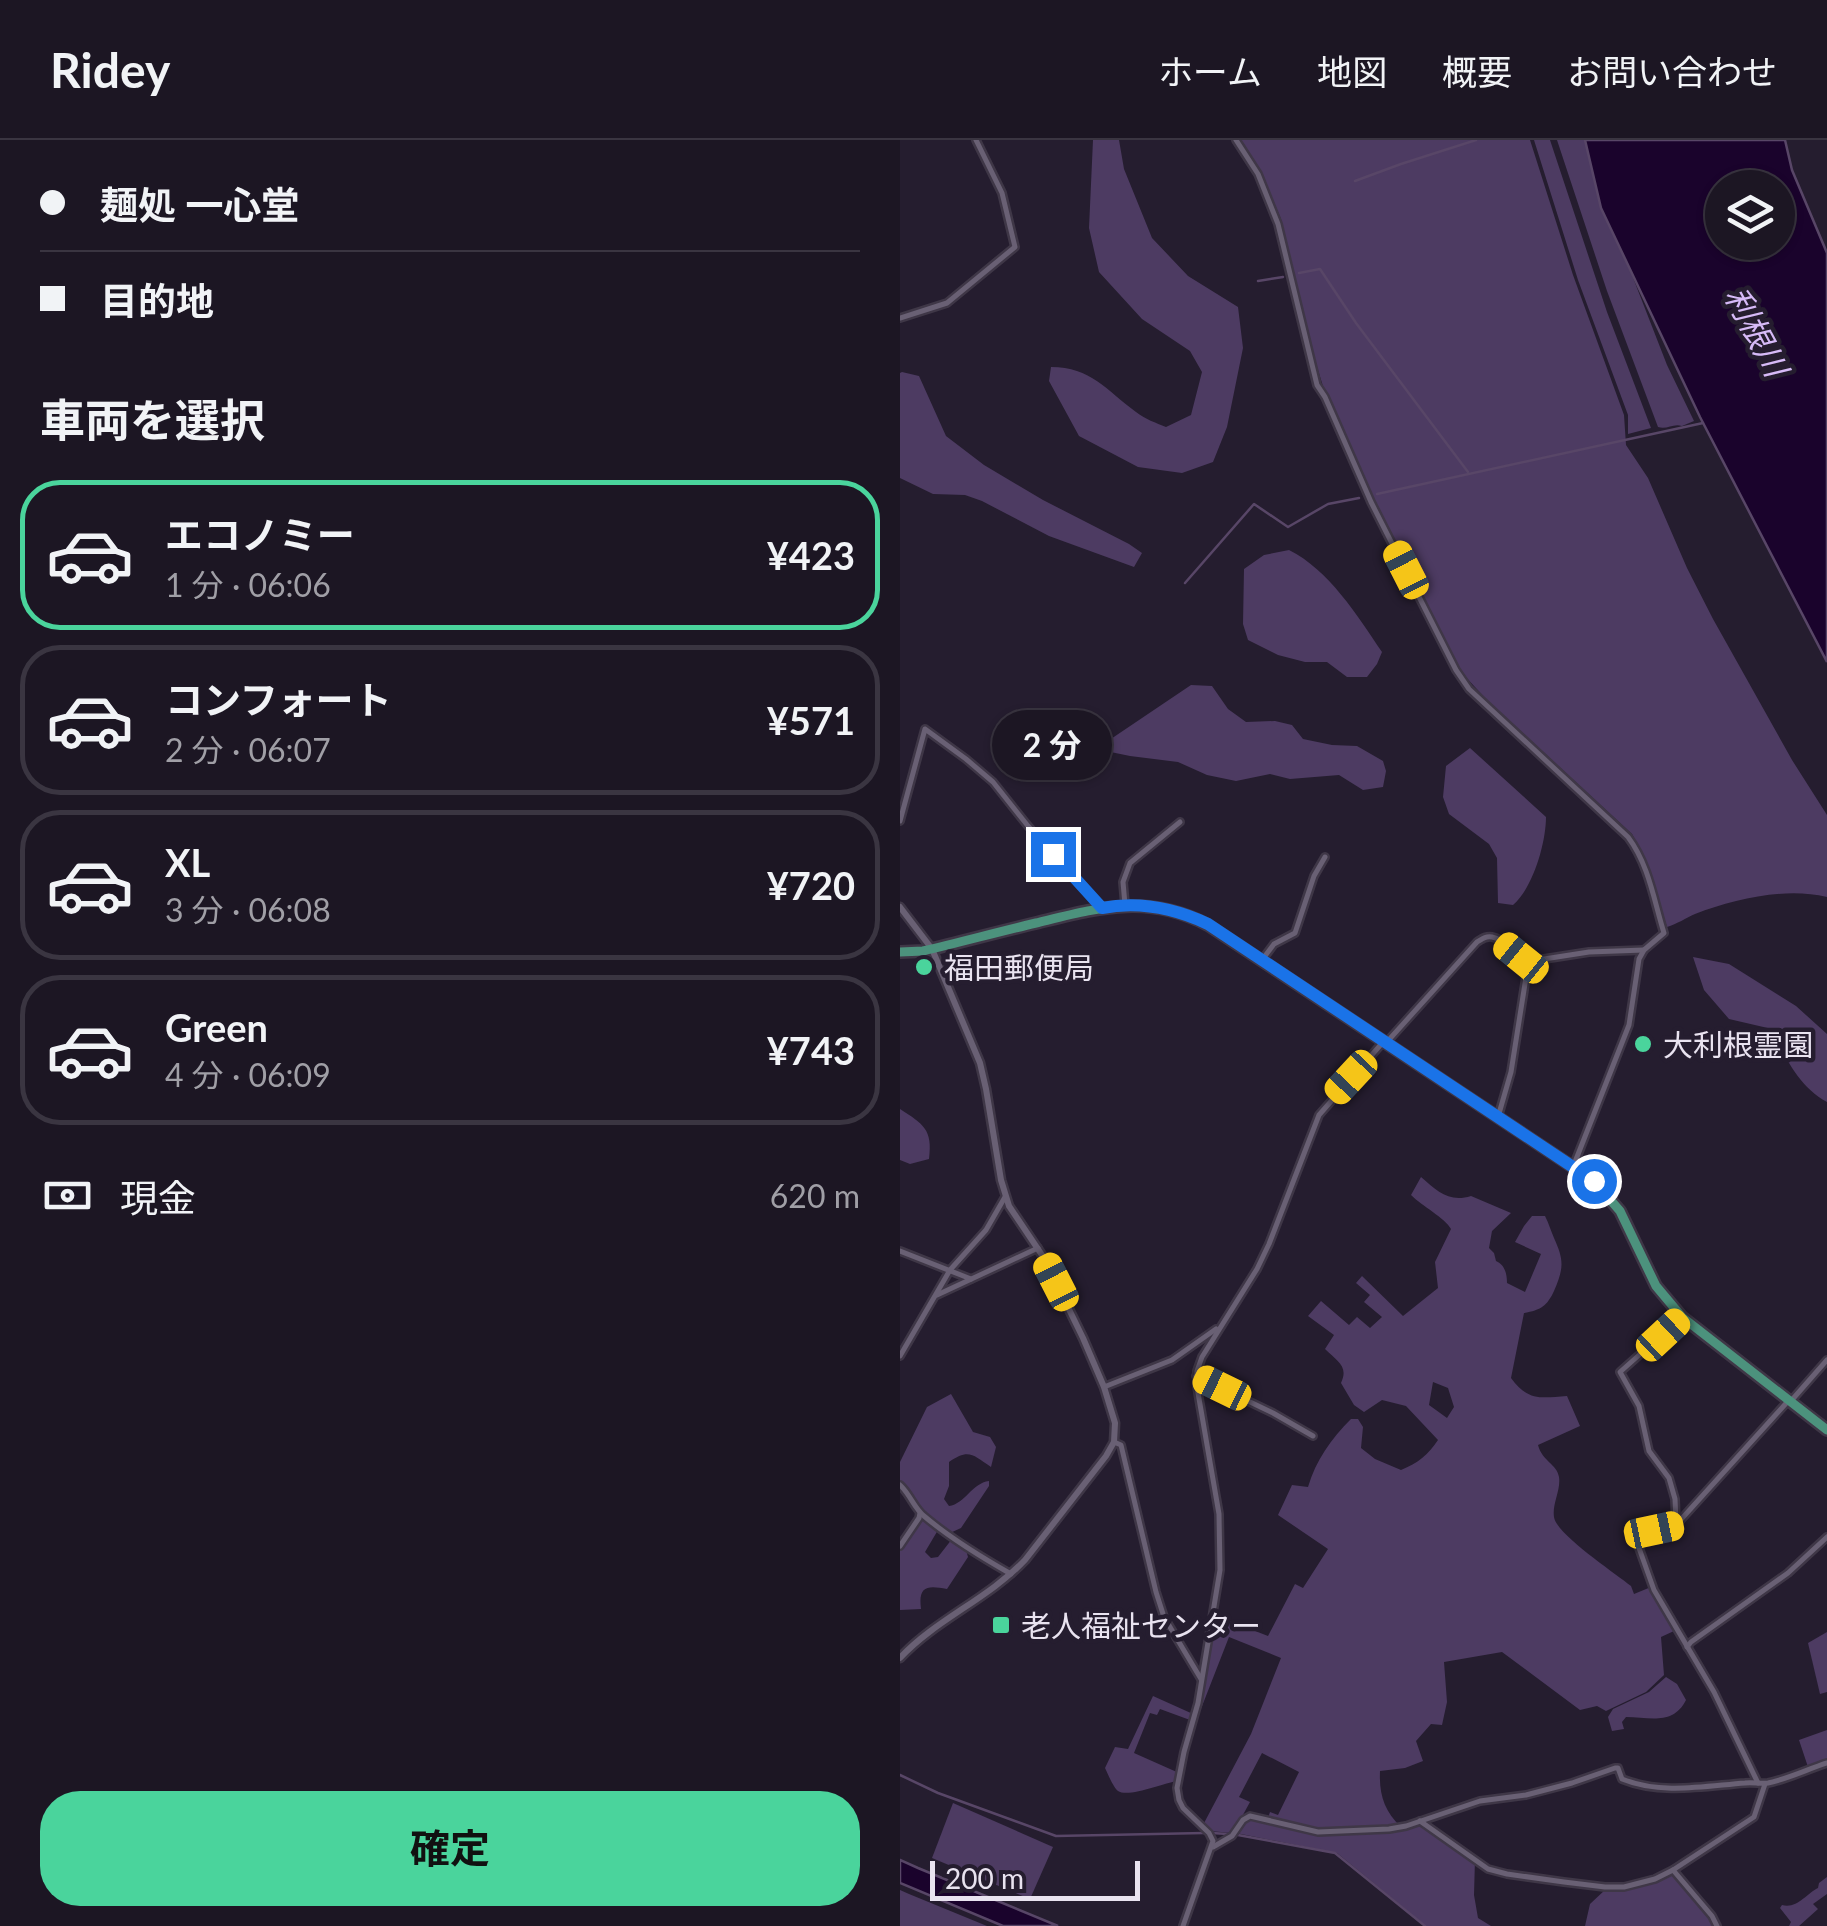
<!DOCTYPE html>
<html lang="ja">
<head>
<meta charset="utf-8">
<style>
  :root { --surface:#1c1623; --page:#292330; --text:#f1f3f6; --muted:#a09fa6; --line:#3a3541; --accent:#4ad49c }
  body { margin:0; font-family:Lato,"Noto Sans JP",sans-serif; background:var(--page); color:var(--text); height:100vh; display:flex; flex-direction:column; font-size:38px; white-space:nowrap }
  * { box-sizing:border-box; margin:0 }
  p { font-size:32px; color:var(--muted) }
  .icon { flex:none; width:55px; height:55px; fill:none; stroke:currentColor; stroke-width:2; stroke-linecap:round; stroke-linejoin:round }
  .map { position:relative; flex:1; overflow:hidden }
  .sheet { display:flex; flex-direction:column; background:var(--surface); width:900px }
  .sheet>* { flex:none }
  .guide { display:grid; align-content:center; height:220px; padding:0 40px; background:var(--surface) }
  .fabs { position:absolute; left:805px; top:30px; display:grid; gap:20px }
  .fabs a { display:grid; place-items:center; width:90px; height:90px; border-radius:50%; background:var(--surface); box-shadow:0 2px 8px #0004,0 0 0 2px var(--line); font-size:50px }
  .scale { position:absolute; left:30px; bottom:25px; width:210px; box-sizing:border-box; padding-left:10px; border:5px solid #e9e3f0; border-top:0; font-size:28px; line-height:35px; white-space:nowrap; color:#e9e3f0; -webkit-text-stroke:8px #251d2f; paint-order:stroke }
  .end { position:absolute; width:45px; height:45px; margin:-22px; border:12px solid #1a73e8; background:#fff; box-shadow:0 0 0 5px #fff }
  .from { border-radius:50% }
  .bubble { position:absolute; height:70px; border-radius:35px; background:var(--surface); box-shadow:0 2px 8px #0004,0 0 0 2px var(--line); font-size:32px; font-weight:700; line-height:70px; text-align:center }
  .car { position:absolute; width:30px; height:60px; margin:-30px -15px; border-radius:12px; box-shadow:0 0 8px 2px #0007; background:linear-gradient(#f5c518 24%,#345 0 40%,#f5c518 0 76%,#345 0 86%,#f5c518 0) }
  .guide b { display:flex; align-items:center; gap:35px; height:95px; font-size:38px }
  .guide b+b { border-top:2px solid var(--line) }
  .guide i { width:25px; height:25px; background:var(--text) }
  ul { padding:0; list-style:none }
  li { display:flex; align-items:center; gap:30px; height:150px; margin:0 20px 15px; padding:0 20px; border:5px solid var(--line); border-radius:40px }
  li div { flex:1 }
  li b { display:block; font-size:38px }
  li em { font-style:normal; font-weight:700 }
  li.selected { border-color:var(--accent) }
  li>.icon { width:90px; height:90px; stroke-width:1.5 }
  h2 { padding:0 40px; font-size:45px; line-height:120px }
  .pay { display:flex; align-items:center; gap:25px; height:110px; padding:0 40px; font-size:38px }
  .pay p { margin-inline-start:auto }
  .primary-button { display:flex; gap:20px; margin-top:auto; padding:20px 40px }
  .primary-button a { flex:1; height:115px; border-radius:40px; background:var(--accent); color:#111; font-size:40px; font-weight:700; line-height:115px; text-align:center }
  header { display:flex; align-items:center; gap:60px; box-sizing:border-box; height:140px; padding:0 50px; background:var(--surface); border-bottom:2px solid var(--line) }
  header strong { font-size:48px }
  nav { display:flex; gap:55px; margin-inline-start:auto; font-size:35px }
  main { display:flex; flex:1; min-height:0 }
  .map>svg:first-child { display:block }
  .green { fill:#4d3b62; fill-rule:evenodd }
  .water { fill:#1a032c; stroke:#584667; stroke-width:2.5; fill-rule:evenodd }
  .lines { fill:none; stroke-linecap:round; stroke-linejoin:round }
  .stream { stroke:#584667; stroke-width:2.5 }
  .minor-casing { stroke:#3f3747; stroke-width:10 }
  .tertiary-casing { stroke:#3f3747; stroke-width:11 }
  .primary-casing { stroke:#3f3747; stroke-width:14 }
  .minor { stroke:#696074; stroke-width:5 }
  .tertiary { stroke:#696074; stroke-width:6 }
  .primary { stroke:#4c927d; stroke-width:9 }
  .route { stroke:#1a73e8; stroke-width:12 }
  .poi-dot { fill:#4ad49c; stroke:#251d2f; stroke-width:4 }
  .labels { text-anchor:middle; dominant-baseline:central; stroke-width:9; stroke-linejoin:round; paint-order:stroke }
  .poi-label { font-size:30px; fill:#e9e3f0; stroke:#251d2f; text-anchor:start }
  .water-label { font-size:32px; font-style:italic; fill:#d6baf7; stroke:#251d2f }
</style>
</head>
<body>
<header>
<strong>Ridey</strong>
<nav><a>ホーム</a><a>地図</a><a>概要</a><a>お問い合わせ</a></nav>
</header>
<main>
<section class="sheet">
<div class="guide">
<b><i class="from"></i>麺処 一心堂</b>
<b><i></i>目的地</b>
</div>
<h2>車両を選択</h2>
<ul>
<li class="selected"><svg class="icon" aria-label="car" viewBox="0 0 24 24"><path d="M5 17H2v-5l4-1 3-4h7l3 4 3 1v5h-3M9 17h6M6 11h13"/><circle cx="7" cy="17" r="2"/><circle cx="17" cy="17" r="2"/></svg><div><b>エコノミー</b><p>1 分 · 06:06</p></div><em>¥423</em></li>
<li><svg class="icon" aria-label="car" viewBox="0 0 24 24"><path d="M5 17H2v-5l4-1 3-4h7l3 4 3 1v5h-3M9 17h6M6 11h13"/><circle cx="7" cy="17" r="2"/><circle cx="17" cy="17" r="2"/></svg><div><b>コンフォート</b><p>2 分 · 06:07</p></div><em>¥571</em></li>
<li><svg class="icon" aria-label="car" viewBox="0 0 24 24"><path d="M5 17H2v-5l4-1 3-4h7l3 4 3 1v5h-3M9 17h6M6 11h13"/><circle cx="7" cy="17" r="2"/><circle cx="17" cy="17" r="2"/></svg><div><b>XL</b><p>3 分 · 06:08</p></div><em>¥720</em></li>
<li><svg class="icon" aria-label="car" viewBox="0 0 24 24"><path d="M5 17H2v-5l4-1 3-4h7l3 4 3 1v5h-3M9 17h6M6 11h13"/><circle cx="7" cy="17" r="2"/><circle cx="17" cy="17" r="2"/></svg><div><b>Green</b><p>4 分 · 06:09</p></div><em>¥743</em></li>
</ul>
<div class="pay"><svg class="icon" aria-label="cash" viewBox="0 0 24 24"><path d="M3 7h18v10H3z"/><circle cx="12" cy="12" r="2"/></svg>現金<p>620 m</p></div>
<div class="primary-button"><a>確定</a></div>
</section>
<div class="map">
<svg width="927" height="1786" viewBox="0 0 927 1786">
  <rect width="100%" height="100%" fill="#251d2f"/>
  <g class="green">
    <path d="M193 0H219L224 29 252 98 288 136 338 167 343 208 327 287 313 322 282 333 238 327 179 296 149 241 151 227C191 227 206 250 236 272 245 279 256 283 266 287L291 275 302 232 290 211 242 179 199 132 189 88Z"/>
    <path d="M340 0H630L673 135 724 275 726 305 748 338 787 428 813 479 892 620 927 675V757C885 747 835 759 795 774 786 778 777 784 767 787L744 716 732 694 586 559 562 533 455 323 430 269 405 188 381 79 363 37Z"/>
    <polygon points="634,0 650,0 707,172 751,288 728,294 728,275 678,140"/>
    <path d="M657 0H688L707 71 767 225 794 281 782 286C773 283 767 290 758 287L707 151Z"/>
    <polygon points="2,232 19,236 46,296 84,325 143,360 229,404 242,413 234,427 149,396 82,361 65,355 33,354 0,338 0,233"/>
    <path d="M389 410C429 430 457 475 482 512L477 524 467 537H447L427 522H405L378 515 348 500 343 484 344 429 364 415Z"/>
    <polygon points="291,545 312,546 328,569 346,582 375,581 392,585 403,599 432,605 457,606 483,621 486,631 483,647 463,650 439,635 390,639 370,634 336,641 307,635 278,622 230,616 196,609"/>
    <path d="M570 608 646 677C646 703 633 748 613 765L598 763 597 718 589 704 549 674 543 657 546 626Z"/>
    <path d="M793 817 829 824 896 866 927 894V962C899 947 885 918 872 889L829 879 804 850Z"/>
    <path d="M0 969C23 984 33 989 29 1019L10 1024 0 1020Z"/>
    <path d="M521 1037C537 1051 549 1063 571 1056L611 1073 592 1091 589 1108 594 1113 596 1121C605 1125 607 1134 607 1143L625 1152 641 1114 615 1102 624 1086 632 1076H645C649 1084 651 1091 654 1098 664 1120 664 1128 654 1151 647 1166 641 1170 624 1173L611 1238C628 1261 640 1258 667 1256L680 1286 638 1305C642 1321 657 1324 659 1337 661 1350 652 1364 654 1377 656 1394 715 1433 731 1446L734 1454 751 1447 774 1491 761 1497 764 1535 746 1552 706 1571 697 1566 680 1570 602 1512 544 1522 547 1562 542 1585 531 1584 516 1601 523 1621 505 1628 480 1631C479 1654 484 1671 501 1687L519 1682 575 1719 574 1755 578 1778 591 1786H526L437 1713 336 1693 348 1678H368L370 1672 378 1675 399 1632 362 1613 339 1657 350 1662 333 1693 309 1691 303 1685 351 1594 381 1518 329 1497 297 1579 314 1475 368 1496 395 1444 403 1448 428 1409 378 1375 392 1345 408 1347C416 1320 431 1299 451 1279H458L463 1287 461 1308 475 1319 501 1330C518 1323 528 1315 538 1300L506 1266 482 1260 464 1272 454 1265 441 1243C449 1226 437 1221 425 1209L434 1195 408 1176 421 1161 449 1185 457 1177 470 1188 482 1177 464 1162 470 1155 456 1143 462 1136 503 1176 538 1148 535 1122 551 1089C545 1078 522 1066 511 1055ZM533 1242 548 1248 554 1267 547 1278 529 1265Z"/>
    <path d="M51 1254 73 1292 90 1297 96 1307 91 1327C73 1315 69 1308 49 1322V1346L44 1359 49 1366C65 1364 72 1343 89 1341V1346L61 1388 50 1393 23 1373 8 1348 0 1342V1322L27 1267Z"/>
    <path d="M23 1378 38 1390 25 1412 31 1418 38 1417 52 1399 66 1410 68 1417 47 1449C27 1445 18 1446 21 1469L0 1470V1411Z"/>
    <polygon points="927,1492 927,1552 920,1554 908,1503"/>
    <path d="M766 1537 777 1544 786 1560C773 1586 749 1577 726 1577L722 1582 724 1589 712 1591 708 1577 713 1569 749 1552Z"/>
    <path d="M253 1556 293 1574 292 1580H290L260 1569 257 1575 250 1573 234 1613 279 1633 277 1641C264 1643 228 1658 218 1651 213 1647 208 1634 205 1628L215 1607 228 1609Z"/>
    <polygon points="927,1590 927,1621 908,1627 899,1600"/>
    <polygon points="53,1663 153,1707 130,1759 32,1718"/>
    <polygon points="772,1732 816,1786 685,1786 690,1764 706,1749 719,1749"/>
    <path d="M927 1737V1754L913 1764 918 1769 899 1786H889L891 1782 880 1768 882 1765C897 1769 906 1754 918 1748L919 1743Z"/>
    <polygon points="0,1750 9,1754 87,1786 0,1786"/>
  </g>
  <g class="water">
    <path d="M685 0H885L892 30 927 113V522L800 277 701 68ZM822 48H878V102H822Z"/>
    <polygon points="0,1720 18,1728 158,1786 103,1786 0,1743"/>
  </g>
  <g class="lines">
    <g class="stream">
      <polyline points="455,41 501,24 576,0"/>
      <polyline points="399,133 420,129 456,183 568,332"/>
      <polyline points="358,141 383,137"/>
      <polyline points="477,354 803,283"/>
      <polyline points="285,443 354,364 388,387 428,364 459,358"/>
      <polyline points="0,1635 38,1653 156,1696 304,1693"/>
      <polyline points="312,1693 328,1694"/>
      <polyline points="338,1695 435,1713 525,1786"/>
    </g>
    <g class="minor-casing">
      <g id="minor">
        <path d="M336 0 358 34 378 84 417 245 425 257 471 362 556 530 569 549 728 697C749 725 754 761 764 793L744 810 739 819 729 885 673 1027"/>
        <polyline points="0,178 47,163 115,107 102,53 76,0"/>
        <polyline points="0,681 25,589 66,619 93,642 128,686 201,768"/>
        <polyline points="225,765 223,742 230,723 280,682"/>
        <polyline points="362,820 374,804 395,793 414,736 425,717"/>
        <polyline points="625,822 689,812 744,810"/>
        <path d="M486 903 577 802C582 799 585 796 592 797 604 799 624 820 627 831L611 932 598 977"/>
        <polyline points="0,1111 71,1139"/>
        <polyline points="37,1155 138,1108"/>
        <polyline points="0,1216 50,1130 86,1090 105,1057"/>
        <polyline points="296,1236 373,1273 413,1296"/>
        <polyline points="204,1247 272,1220 316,1189"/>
        <polyline points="891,1261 927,1220"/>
        <polyline points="214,1302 221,1305 256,1452 264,1477 301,1539"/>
        <path d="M0 1345C10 1354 14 1368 24 1376 51 1399 81 1417 111 1434"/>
        <polyline points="776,1382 775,1359 769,1338 749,1311 739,1266 720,1232 782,1177"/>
        <polyline points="0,1406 19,1378 20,1373"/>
        <polyline points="787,1507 791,1502 888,1433 927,1397"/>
        <polyline points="858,1643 814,1552 754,1450 734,1394 776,1385 889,1260"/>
        <polyline points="520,1681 588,1729 607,1734 664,1742 705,1747 724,1747 755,1739 773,1730 854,1677 865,1644"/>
        <path d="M313 1707 332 1696 343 1680 350 1676 418 1692 489 1689 506 1686 580 1661 626 1655 672 1643 715 1628H718L722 1639C761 1655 805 1646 845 1643 853 1642 861 1644 868 1643 888 1639 908 1629 927 1623"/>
        <polyline points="773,1730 812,1776 817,1786"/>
        <polyline points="283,1786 313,1701 309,1693 283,1668 279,1660 277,1648 284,1612 298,1563 320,1430 319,1374 297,1247 297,1231 302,1217 357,1129 369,1104 419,975 484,901"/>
      </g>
    </g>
    <g class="tertiary-casing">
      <path id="tertiary" d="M0 767 32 809 80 923 86 949 101 1040 109 1066 144 1118 183 1198 204 1247 215 1283 214 1302 206 1316 125 1420C88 1459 35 1480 0 1518"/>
    </g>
    <g class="primary-casing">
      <path id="primary" d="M0 812 23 811C61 802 98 792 136 783 198 768 247 753 308 785L694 1041 720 1071 756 1146 782 1177 927 1290"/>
    </g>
    <use href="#minor" class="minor"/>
    <use href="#tertiary" class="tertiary"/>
    <use href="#primary" class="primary"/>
  </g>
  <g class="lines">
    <path class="route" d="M153 714 202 768C239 761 274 768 308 784L694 1041"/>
  </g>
  <g class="poi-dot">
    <circle cx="24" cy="827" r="10"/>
    <circle cx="743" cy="904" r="10"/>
    <rect x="91" y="1475" width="20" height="20" rx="5"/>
  </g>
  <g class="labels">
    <g class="poi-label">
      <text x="44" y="827">福田郵便局</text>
      <text x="763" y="904">大利根霊園</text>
      <text x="121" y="1485">老人福祉センター</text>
    </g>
    <g class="water-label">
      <text transform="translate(857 191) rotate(62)">利根川</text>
    </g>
  </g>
</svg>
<div class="fabs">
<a><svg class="icon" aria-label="layers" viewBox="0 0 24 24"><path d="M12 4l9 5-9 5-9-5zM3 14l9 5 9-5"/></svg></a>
</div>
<div class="scale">200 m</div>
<i class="end from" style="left:694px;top:1041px"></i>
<i class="end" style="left:153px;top:714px"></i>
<div class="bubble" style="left:92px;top:570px;width:120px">2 分</div>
<i class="car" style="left:506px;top:430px;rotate:333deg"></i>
<i class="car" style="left:621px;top:818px;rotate:309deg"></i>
<i class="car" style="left:451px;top:937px;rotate:223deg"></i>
<i class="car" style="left:156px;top:1142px;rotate:333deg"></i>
<i class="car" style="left:763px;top:1195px;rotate:47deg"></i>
<i class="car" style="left:322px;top:1248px;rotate:296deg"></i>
<i class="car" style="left:754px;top:1390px;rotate:78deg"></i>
</div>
</main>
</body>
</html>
